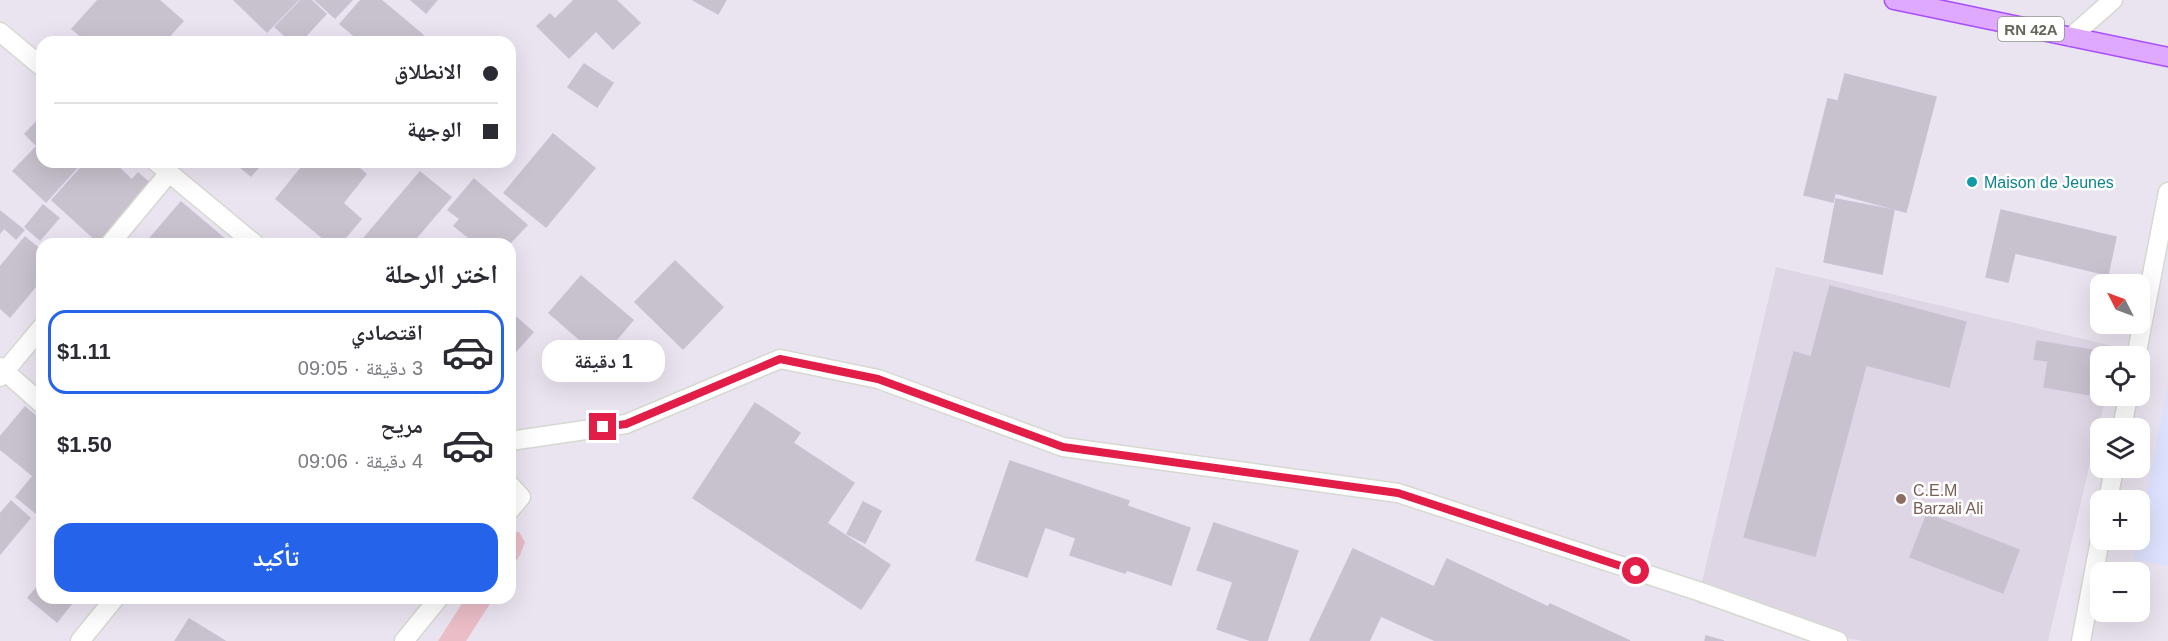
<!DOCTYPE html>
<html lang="ar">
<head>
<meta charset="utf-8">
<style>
  :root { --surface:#fff; --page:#f2f2f3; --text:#2b2b33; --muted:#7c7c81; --line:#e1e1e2; --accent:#2563eb }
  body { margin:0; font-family:Arial,"Noto Naskh Arabic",sans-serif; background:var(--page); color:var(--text); direction:rtl; height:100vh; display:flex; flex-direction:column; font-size:22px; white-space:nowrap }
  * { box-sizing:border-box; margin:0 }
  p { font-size:20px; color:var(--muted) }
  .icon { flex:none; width:33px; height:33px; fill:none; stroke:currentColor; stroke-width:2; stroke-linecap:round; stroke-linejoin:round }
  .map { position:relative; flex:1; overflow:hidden; direction:ltr }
  .panel { position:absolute; left:36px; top:238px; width:480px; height:366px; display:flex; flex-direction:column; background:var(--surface); border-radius:18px; box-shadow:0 6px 24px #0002; direction:rtl }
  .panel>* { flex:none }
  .guide { position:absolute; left:36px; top:36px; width:480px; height:132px; border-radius:18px; box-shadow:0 6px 24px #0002; direction:rtl; display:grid; align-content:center; height:132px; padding:0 18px; background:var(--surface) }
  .needle { width:39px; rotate:312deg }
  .fabs { position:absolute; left:2090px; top:274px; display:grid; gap:12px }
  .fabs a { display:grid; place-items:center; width:60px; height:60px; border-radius:12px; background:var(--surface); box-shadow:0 6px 24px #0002; font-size:30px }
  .end { position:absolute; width:27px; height:27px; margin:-14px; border:8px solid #e11d48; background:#fff; box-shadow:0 0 0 3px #fff }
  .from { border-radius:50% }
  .bubble { position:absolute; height:42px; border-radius:18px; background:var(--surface); box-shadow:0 6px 24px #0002; font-size:20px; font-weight:700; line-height:42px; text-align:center; direction:rtl }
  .guide b { display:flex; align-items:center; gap:21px; height:57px; font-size:22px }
  .guide b+b { border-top:2px solid var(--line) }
  .guide i { width:15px; height:15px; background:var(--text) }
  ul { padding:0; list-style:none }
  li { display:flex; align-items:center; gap:18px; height:84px; margin:0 12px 9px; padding:0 6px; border:3px solid transparent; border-radius:18px }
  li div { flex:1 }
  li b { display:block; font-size:22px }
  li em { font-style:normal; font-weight:700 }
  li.active { border-color:var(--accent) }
  li>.icon { width:54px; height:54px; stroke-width:1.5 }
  h2 { padding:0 18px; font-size:27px; line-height:72px }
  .primary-button { display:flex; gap:12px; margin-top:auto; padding:12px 18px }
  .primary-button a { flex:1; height:69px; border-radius:18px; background:var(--accent); color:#fff; font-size:24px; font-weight:700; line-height:69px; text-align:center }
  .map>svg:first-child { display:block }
  .education { fill:#dfd6e5 }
  .medical { fill:#dee2fe }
  .green { fill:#eabdc7 }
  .building { fill:#c7c2cd; stroke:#cbc1d5; stroke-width:1.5 }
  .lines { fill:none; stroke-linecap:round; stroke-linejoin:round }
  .minor-casing { stroke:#d6d9d1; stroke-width:21 }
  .major-casing { stroke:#a74dff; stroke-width:21 }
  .minor { stroke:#fff; stroke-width:18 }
  .major { stroke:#dfa9ff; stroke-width:18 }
  .route { stroke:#e11d48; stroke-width:8 }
  .culture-dot { fill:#0f9aa8; stroke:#fff; stroke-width:2 }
  .education-dot { fill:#8d6e63; stroke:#fff; stroke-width:2 }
  .labels { text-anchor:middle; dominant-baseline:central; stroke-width:5; stroke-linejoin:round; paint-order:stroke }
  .shield { fill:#fff; stroke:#91948c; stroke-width:1.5 }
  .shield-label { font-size:15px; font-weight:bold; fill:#62665b }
  .culture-label { font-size:16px; fill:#0d838f; stroke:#fff; text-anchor:start }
  .education-label { font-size:16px; fill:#785e54; stroke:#fff; text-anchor:start }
</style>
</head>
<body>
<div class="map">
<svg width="2168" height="641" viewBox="0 0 2168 641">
  <rect width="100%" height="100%" fill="#eae4f0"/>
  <polygon class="education" points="1776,267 2117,347 2115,357 2100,357 2100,396 2106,396 2048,641 1862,641 1697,603"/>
  <polygon class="medical" points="2168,385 2168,566 2133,559 2137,540 2139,540 2139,529"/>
  <g class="green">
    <polygon points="510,531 519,532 525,542 520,555 510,571"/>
    <polygon points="465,599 493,599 466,641 438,641"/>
  </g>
  <g class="building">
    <polygon points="98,0 159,0 183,21 164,42 88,42 72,29"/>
    <polygon points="234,0 298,0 267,32"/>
    <polygon points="301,0 311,0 326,14 300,42 292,42 275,27"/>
    <polygon points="315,0 352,0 335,18"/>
    <polygon points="361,0 381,0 423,35 417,42 356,42 358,39 340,24"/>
    <polygon points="411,0 437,0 426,13"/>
    <polygon points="574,0 616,0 640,23 613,49 596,31 569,58 537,26 550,14 555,19"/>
    <polygon points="693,0 726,0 718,14"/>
    <polygon points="584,64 613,83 597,107 568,87"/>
    <polygon points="1845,74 1936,97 1906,212 1835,193 1833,202 1804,195 1828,99 1838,101"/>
    <polygon points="42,116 42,162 82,162 46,202 13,171 37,146 25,134"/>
    <polygon points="553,134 595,168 546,227 504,193"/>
    <polygon points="86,162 113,162 132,180 138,173 154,187 100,244 52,200"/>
    <polygon points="234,162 263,162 251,176"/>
    <polygon points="306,162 352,162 366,174 343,203 361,219 340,244 330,244 276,199"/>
    <polygon points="420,172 451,197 411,244 359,244"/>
    <polygon points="474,179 527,225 509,244 477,244 454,226 460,219 448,210"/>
    <polygon points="1836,199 1894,210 1882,274 1824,262"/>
    <polygon points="181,202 226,240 223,244 145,244"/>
    <polygon points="43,205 59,218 40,240 25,227"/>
    <polygon points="2001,210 2116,237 2108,275 2015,253 2008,282 1986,277"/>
    <polygon points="0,211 24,230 16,239 4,228 0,233"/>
    <polygon points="25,237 42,251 42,279 10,317 0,308 0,267"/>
    <polygon points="675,261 723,307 683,349 635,302"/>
    <polygon points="581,276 633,320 601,358 549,313"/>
    <polygon points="1830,286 1966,322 1949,387 1866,365 1815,556 1744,537 1794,352 1811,357"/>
    <polygon points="510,312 533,332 510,358"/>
    <polygon points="2037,341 2109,353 2109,357 2100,357 2100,396 2102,397 2044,387 2048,361 2034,359"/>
    <polygon points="755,403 800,433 793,443 854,483 827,523 890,565 861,609 693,498"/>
    <polygon points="25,407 42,421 42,507 37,514 16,497 33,476 0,449 0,437"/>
    <polygon points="1010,461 1129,501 1127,506 1190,528 1171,585 1127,570 1125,573 1070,555 1076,538 1045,527 1027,577 976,560"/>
    <polygon points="11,501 30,518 0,554 0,514"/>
    <polygon points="863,502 881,511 865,543 847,534"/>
    <polygon points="1927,514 2019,550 2003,593 1910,557"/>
    <polygon points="1214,523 1298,551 1267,641 1252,641 1217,629 1233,582 1197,570"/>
    <polygon points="1353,549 1434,587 1447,559 1548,607 1550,604 1630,641 1436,641 1381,616 1369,641 1313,641 1310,640"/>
    <polygon points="42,581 42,598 76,598 57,622 28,598"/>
    <polygon points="189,619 225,641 175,641"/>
    <polygon points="1706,636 1724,641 1705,641"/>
  </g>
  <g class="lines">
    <g class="minor-casing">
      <g id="minor">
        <polyline points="0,32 42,67"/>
        <polyline points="2071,37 2113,0"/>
        <polyline points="156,162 255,244"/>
        <polyline points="110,244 169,173"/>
        <polyline points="2136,357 2168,192"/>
        <polyline points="0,367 42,404"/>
        <polyline points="0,377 42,327"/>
        <polyline points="2122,429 2128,396"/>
        <polyline points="510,441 626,424 780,359 878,379 1063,447 1398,493 1701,592 1838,641"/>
        <polyline points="510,485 521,497 510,510"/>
        <polyline points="2108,501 2114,468"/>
        <polyline points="80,641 115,598"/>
        <polyline points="404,641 439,598"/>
        <polyline points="2081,641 2100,540"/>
      </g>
    </g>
    <g class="major-casing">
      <polyline id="major" points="1894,0 2168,57"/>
    </g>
    <use href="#minor" class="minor"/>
    <use href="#major" class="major"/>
  </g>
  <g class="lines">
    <polyline class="route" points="603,427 626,424 780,359 878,379 1063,447 1398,493 1636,571"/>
  </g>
  <circle class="culture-dot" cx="1972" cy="182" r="6"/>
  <circle class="education-dot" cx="1901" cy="499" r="6"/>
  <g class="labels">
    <rect class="shield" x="1998" y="17" width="66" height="24" rx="4.5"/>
    <g class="shield-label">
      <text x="2031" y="29">RN 42A</text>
    </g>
    <g class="culture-label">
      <text x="1984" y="182">Maison de Jeunes</text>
    </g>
    <g class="education-label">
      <text x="1913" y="490">C.E.M<tspan x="1913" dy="18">Barzali Ali</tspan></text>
    </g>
  </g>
</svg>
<div class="fabs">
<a><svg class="needle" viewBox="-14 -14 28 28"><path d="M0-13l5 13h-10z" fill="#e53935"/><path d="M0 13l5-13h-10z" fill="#7c7c81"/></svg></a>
<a><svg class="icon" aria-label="locate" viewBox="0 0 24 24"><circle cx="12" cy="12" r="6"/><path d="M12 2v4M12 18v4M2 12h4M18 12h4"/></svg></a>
<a><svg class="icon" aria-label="layers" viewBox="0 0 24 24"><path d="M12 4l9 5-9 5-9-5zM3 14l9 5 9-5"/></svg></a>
<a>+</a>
<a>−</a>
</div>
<i class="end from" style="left:1636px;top:571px"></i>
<i class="end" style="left:603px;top:427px"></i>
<div class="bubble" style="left:542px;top:340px;width:123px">1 دقيقة</div>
<div class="guide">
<b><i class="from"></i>الانطلاق</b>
<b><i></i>الوجهة</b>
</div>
<section class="panel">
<h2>اختر الرحلة</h2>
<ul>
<li class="active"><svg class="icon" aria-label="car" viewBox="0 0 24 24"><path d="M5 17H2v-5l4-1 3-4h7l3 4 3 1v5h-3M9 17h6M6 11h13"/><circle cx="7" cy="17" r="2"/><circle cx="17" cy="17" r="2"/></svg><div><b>اقتصادي</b><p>3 دقيقة · 09:05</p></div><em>$1.11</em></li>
<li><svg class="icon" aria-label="car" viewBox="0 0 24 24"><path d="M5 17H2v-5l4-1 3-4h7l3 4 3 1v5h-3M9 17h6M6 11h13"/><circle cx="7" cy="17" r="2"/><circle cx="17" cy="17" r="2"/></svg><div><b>مريح</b><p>4 دقيقة · 09:06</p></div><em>$1.50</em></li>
</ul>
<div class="primary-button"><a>تأكيد</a></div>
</section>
</div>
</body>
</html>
